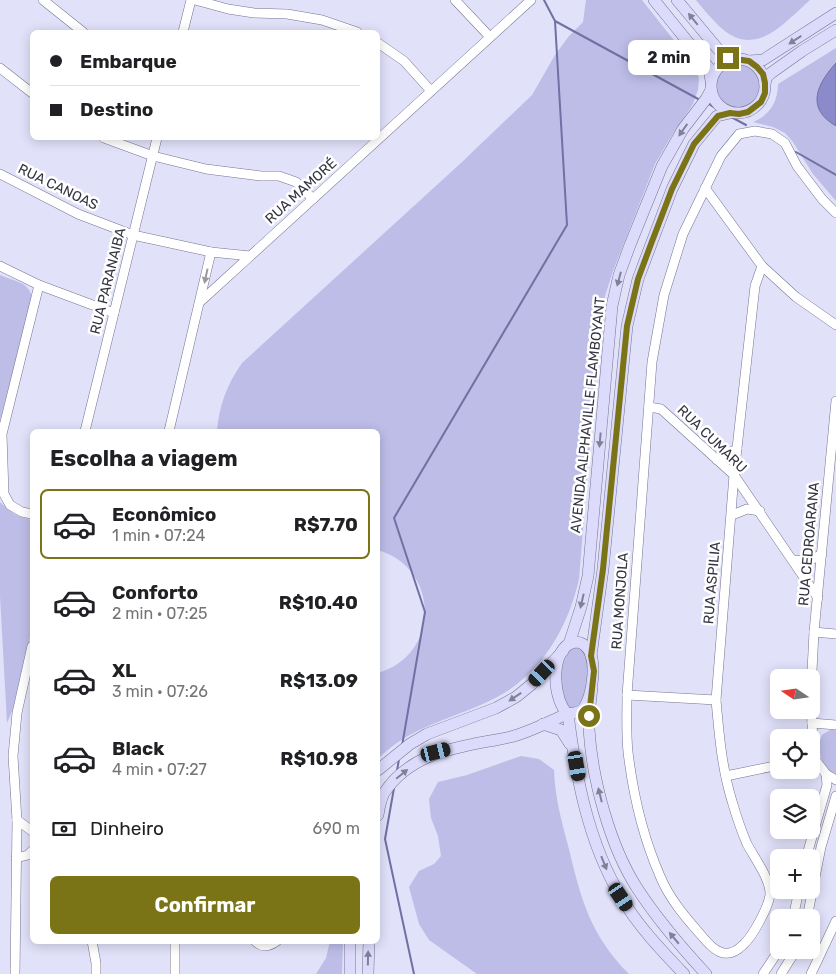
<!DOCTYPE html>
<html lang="pt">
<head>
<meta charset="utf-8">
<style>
  :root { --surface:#fff; --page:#f2f2f2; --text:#202124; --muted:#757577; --line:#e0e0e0; --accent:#7b7417 }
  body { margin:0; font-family:Rubik,sans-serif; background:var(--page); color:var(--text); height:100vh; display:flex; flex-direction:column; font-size:19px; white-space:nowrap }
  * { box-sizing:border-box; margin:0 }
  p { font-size:16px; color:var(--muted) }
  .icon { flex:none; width:28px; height:28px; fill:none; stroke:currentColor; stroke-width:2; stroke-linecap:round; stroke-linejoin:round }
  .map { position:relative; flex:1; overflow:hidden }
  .sheet { position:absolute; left:30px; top:429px; width:350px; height:515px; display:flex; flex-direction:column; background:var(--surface); border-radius:8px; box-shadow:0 2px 12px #0003 }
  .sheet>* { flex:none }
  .guide { position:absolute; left:30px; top:30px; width:350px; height:110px; border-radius:8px; box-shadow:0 2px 12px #0003; display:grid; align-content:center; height:110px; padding:0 20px; background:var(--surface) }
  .needle { width:32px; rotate:283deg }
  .controls { position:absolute; left:770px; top:669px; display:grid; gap:10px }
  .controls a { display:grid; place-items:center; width:50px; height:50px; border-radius:8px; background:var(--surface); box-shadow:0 2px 12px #0003; font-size:25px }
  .end { position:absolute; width:22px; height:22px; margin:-11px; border:6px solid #7b7417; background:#fff; box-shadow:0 0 0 2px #fff }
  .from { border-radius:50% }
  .bubble { position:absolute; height:35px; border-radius:8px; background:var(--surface); box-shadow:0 2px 12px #0003; font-size:16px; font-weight:700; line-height:35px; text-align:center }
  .car { position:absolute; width:15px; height:30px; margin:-15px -8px; border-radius:6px; box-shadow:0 0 4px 1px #0007; background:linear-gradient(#222 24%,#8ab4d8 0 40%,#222 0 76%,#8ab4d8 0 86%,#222 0) }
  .guide b { display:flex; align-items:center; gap:18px; height:48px; font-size:19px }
  .guide b+b { border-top:1px solid var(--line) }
  .guide i { width:12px; height:12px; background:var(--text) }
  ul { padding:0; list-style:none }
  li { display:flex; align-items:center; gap:15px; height:70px; margin:0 10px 8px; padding:0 10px; border:2px solid transparent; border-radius:8px }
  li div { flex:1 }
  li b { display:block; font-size:19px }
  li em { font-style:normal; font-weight:700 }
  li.selected { border-color:var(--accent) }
  li>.icon { width:45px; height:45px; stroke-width:1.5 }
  h2 { padding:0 20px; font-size:22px; line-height:60px }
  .pay { display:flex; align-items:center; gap:12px; height:55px; padding:0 20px; font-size:19px }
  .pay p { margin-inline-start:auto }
  .action { display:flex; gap:10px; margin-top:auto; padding:10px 20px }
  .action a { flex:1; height:58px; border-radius:8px; background:var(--accent); color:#fff; font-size:20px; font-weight:700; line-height:58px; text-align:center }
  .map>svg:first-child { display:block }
  .green { fill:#bdbde8 }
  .water { fill:#8b8acb; stroke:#7170a2 }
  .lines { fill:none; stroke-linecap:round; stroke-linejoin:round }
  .stream { stroke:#7170a2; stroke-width:2 }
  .street-casing { stroke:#747490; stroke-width:10 }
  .secondary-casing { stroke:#747490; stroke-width:12 }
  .street { stroke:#fff; stroke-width:9 }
  .secondary { stroke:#dddbfc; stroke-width:11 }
  .oneway { fill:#818095 }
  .oneway2 { fill:#9a9aa0 }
  .route { stroke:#7b7417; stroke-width:6 }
  .labels { text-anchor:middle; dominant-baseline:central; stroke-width:5; stroke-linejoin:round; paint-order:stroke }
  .street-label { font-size:14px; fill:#353541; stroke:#fff }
</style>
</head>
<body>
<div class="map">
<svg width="836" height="974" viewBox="0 0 836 974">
  <rect width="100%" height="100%" fill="#e1e1fa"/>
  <g class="green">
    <path d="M586 0H642L696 68 699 79 698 90 693 104 672 135 655 164 613 271 605 296 600 319 579 579C569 623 547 664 509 690 492 701 472 709 453 716 423 728 401 736 378 759V673C441 655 440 568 378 550V431H217C219 406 227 384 242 363L462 162 532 95 555 55 569 36 583 22Z"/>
    <path d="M696 0H810C783 24 755 60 719 26 711 18 703 9 696 0Z"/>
    <path d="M836 48V201L813 174 793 142 785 133 773 127 753 122C769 116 778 102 778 84Z"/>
    <circle cx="738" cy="86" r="23"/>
    <path d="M0 275C13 281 31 282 32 299L0 420Z"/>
    <path d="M0 502C13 514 15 516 32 520V629L13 709 7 723 0 596Z"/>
    <path d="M582 647C593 667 590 692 575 709L567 708C560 684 557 669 571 648Z"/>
    <path d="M832 729 836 730V776C823 768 813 748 823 734Z"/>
    <path d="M521 756 539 759 554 770C555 798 562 823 569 849 581 900 591 936 629 974H477L429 940 419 924 409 887 419 871 434 864 441 856 438 836 431 818 429 799 438 782 467 775Z"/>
    <polygon points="330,941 343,941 342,974 316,974 326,958"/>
  </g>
  <path class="water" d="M836 63V126C805 108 817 84 836 63Z"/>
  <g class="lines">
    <g class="stream">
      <polyline points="555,21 700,100"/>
      <polyline points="709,104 715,108"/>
      <polyline points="733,118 746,125"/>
      <polyline points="796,152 836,175"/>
      <polyline points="402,746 425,612 394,518 567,225 555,21 544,0"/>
      <polyline points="397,771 399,759"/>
      <polyline points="394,788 385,839 414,974"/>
    </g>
    <g class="street-casing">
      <g id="street">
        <polyline points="43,0 83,32"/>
        <polyline points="195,0 228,9 254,13 287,14 322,20 357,32"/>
        <polyline points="455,0 490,37"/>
        <polyline points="183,32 191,0"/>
        <polyline points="378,43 404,61 431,91"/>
        <polyline points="0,68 32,93"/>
        <polyline points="104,138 153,156 206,169 261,176 279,176 296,182 313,199"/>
        <polyline points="0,174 78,214 133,235 211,252 250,256"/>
        <polyline points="705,188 762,266 796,297 836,325"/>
        <polyline points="0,266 39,285 114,313"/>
        <path d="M762 266 755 286 734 475 716 700C719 734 722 769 732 801 736 815 741 830 747 844 754 857 771 880 770 895 768 908 753 936 743 945 726 962 713 950 701 935 685 917 669 898 660 876 643 837 633 794 628 752 626 733 627 714 627 695L652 362 664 295 683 234 721 156 739 134 755 131 772 134 785 143 797 166 822 199 836 213"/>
        <polyline points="201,301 531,0"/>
        <polyline points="649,407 661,409 734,475 818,598"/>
        <polyline points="85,431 157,138"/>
        <polyline points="169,431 211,252"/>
        <polyline points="717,460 737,449"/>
        <polyline points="32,514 22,512 10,505 4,494 2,434 39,285"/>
        <polyline points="732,515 747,509 760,511"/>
        <polyline points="793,560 809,561 822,554"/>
        <polyline points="814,632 836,634"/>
        <polyline points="811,690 814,632 836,401"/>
        <polyline points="627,695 716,700"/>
        <polyline points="811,706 814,758 826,774 836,780"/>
        <polyline points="812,723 836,725"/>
        <polyline points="726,776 779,765"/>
        <polyline points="17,820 32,831"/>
        <polyline points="16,858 28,855 32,851"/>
        <polyline points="806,858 827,785 826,774"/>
        <polyline points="793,918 799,890"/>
        <polyline points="807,918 821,847 836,796"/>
        <polyline points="92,941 96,963 96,974"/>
        <polyline points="175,941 175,974"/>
        <path d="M255 941C262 948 269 947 277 941"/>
        <polyline points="15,974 17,820 13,756 17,713 32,646"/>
        <polyline points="763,974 779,950"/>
        <polyline points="781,974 796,950"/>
        <polyline points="811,974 836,921"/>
      </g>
    </g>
    <g class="secondary-casing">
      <g id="secondary">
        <polyline points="654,0 709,68 711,81"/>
        <polyline points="677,0 722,54 735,59"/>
        <circle cx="738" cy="86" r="27"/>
        <polyline points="749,61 763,60 836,13"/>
        <polyline points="765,83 767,77 771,73 802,51 836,30"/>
        <path d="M577 642C578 642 584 644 584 645 599 655 593 697 583 709 579 713 574 713 568 714 553 701 550 655 569 644 572 643 574 642 577 642Z"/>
        <polyline points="569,644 581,607 588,576 612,306 619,275 630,245 662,166 683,129 706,99 711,90"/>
        <polyline points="591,656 603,569 627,326 638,279 672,189 694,144 717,116 730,113"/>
        <path d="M592 687C590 701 589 715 589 729 592 779 610 846 637 888 657 919 681 947 706 974"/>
        <path d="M568 714C576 777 588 842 621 897 638 926 661 950 684 974"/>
        <polyline points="543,724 561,730 570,744"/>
        <polyline points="378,770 410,744 427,734 496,708 516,697 532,684 563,651"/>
        <path d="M378 815C379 808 381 799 384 793 413 749 464 747 510 737 527 733 544 724 560 717L566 713"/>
        <polyline points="350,974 350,941"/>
        <polyline points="368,974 369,941"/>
      </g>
    </g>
    <use href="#street" class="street"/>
    <use href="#secondary" class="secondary"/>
  </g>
  <defs><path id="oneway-solid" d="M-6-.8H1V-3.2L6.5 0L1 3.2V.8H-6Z" transform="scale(1.25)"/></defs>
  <g class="oneway">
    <use href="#oneway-solid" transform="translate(693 19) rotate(-129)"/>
    <use href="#oneway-solid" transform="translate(795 40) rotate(147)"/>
    <use href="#oneway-solid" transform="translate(683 130) rotate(125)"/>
    <use href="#oneway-solid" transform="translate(619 279) rotate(105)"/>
    <use href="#oneway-solid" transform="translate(600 440) rotate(95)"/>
    <use href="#oneway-solid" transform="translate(582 601) rotate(103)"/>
    <use href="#oneway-solid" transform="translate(515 697) rotate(146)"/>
    <use href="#oneway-solid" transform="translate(402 774) rotate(-39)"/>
    <use href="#oneway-solid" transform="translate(600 795) rotate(-104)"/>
    <use href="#oneway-solid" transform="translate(604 863) rotate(68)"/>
    <use href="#oneway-solid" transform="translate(674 938) rotate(-130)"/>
    <use href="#oneway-solid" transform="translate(368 958) rotate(-89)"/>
  </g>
  <use class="oneway2" href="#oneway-solid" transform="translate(206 276) rotate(102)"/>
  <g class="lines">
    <polyline class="route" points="589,716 594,671 591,656 603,569 627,326 638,279 651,244 672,189 694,144 718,116 730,113 739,114 748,112 761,102 765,93 765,83 763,74 757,67 749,61 728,58"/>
  </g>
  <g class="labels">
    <g class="street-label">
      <text transform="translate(58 187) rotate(26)">RUA CANOAS</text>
      <text transform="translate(301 191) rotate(-42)">RUA MAMORÉ</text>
      <text transform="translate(108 281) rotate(-76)">RUA PARANAIBA</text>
      <text transform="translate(588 415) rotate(-84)">AVENIDA ALPHAVILLE FLAMBOYANT</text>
      <text transform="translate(712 439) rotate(44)">RUA CUMARU</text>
      <text transform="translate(809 544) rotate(-85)">RUA CEDROARANA</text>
      <text transform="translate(712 583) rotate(-85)">RUA ASPILIA</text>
      <text transform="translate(620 601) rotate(-86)">RUA MONJOLA</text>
    </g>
  </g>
</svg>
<div class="controls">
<a><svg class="needle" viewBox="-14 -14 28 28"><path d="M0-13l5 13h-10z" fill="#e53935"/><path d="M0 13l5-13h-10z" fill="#757577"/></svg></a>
<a><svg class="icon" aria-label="locate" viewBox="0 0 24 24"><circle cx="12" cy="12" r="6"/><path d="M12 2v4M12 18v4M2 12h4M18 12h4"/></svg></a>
<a><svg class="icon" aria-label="layers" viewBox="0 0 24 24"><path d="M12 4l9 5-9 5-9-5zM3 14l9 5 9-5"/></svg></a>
<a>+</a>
<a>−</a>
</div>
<i class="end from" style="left:589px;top:716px"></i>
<i class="end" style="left:728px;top:58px"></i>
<div class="bubble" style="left:628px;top:40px;width:82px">2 min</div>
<i class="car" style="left:542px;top:673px;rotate:223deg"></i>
<i class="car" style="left:436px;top:752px;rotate:76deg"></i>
<i class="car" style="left:577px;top:766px;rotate:170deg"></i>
<i class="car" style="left:621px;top:897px;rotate:146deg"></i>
<div class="guide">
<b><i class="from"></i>Embarque</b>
<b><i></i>Destino</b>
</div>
<section class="sheet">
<h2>Escolha a viagem</h2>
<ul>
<li class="selected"><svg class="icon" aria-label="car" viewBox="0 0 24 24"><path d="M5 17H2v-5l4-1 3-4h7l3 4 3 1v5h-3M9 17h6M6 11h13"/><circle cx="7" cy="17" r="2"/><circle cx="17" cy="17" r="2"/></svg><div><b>Econômico</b><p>1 min · 07:24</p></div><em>R$7.70</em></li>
<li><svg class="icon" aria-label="car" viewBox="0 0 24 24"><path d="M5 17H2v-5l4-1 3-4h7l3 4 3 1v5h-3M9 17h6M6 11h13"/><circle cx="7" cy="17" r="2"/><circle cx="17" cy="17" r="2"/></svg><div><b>Conforto</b><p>2 min · 07:25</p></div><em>R$10.40</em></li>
<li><svg class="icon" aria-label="car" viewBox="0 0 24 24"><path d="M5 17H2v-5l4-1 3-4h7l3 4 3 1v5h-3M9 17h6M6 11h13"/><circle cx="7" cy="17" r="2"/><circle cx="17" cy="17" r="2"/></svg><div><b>XL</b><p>3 min · 07:26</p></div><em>R$13.09</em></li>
<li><svg class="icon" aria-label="car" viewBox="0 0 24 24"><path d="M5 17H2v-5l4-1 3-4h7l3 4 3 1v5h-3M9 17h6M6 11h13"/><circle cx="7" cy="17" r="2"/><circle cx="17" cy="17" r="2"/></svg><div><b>Black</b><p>4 min · 07:27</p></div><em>R$10.98</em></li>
</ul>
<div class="pay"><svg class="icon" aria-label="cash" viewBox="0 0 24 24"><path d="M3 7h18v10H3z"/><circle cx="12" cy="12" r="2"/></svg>Dinheiro<p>690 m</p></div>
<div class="action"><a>Confirmar</a></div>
</section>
</div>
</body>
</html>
